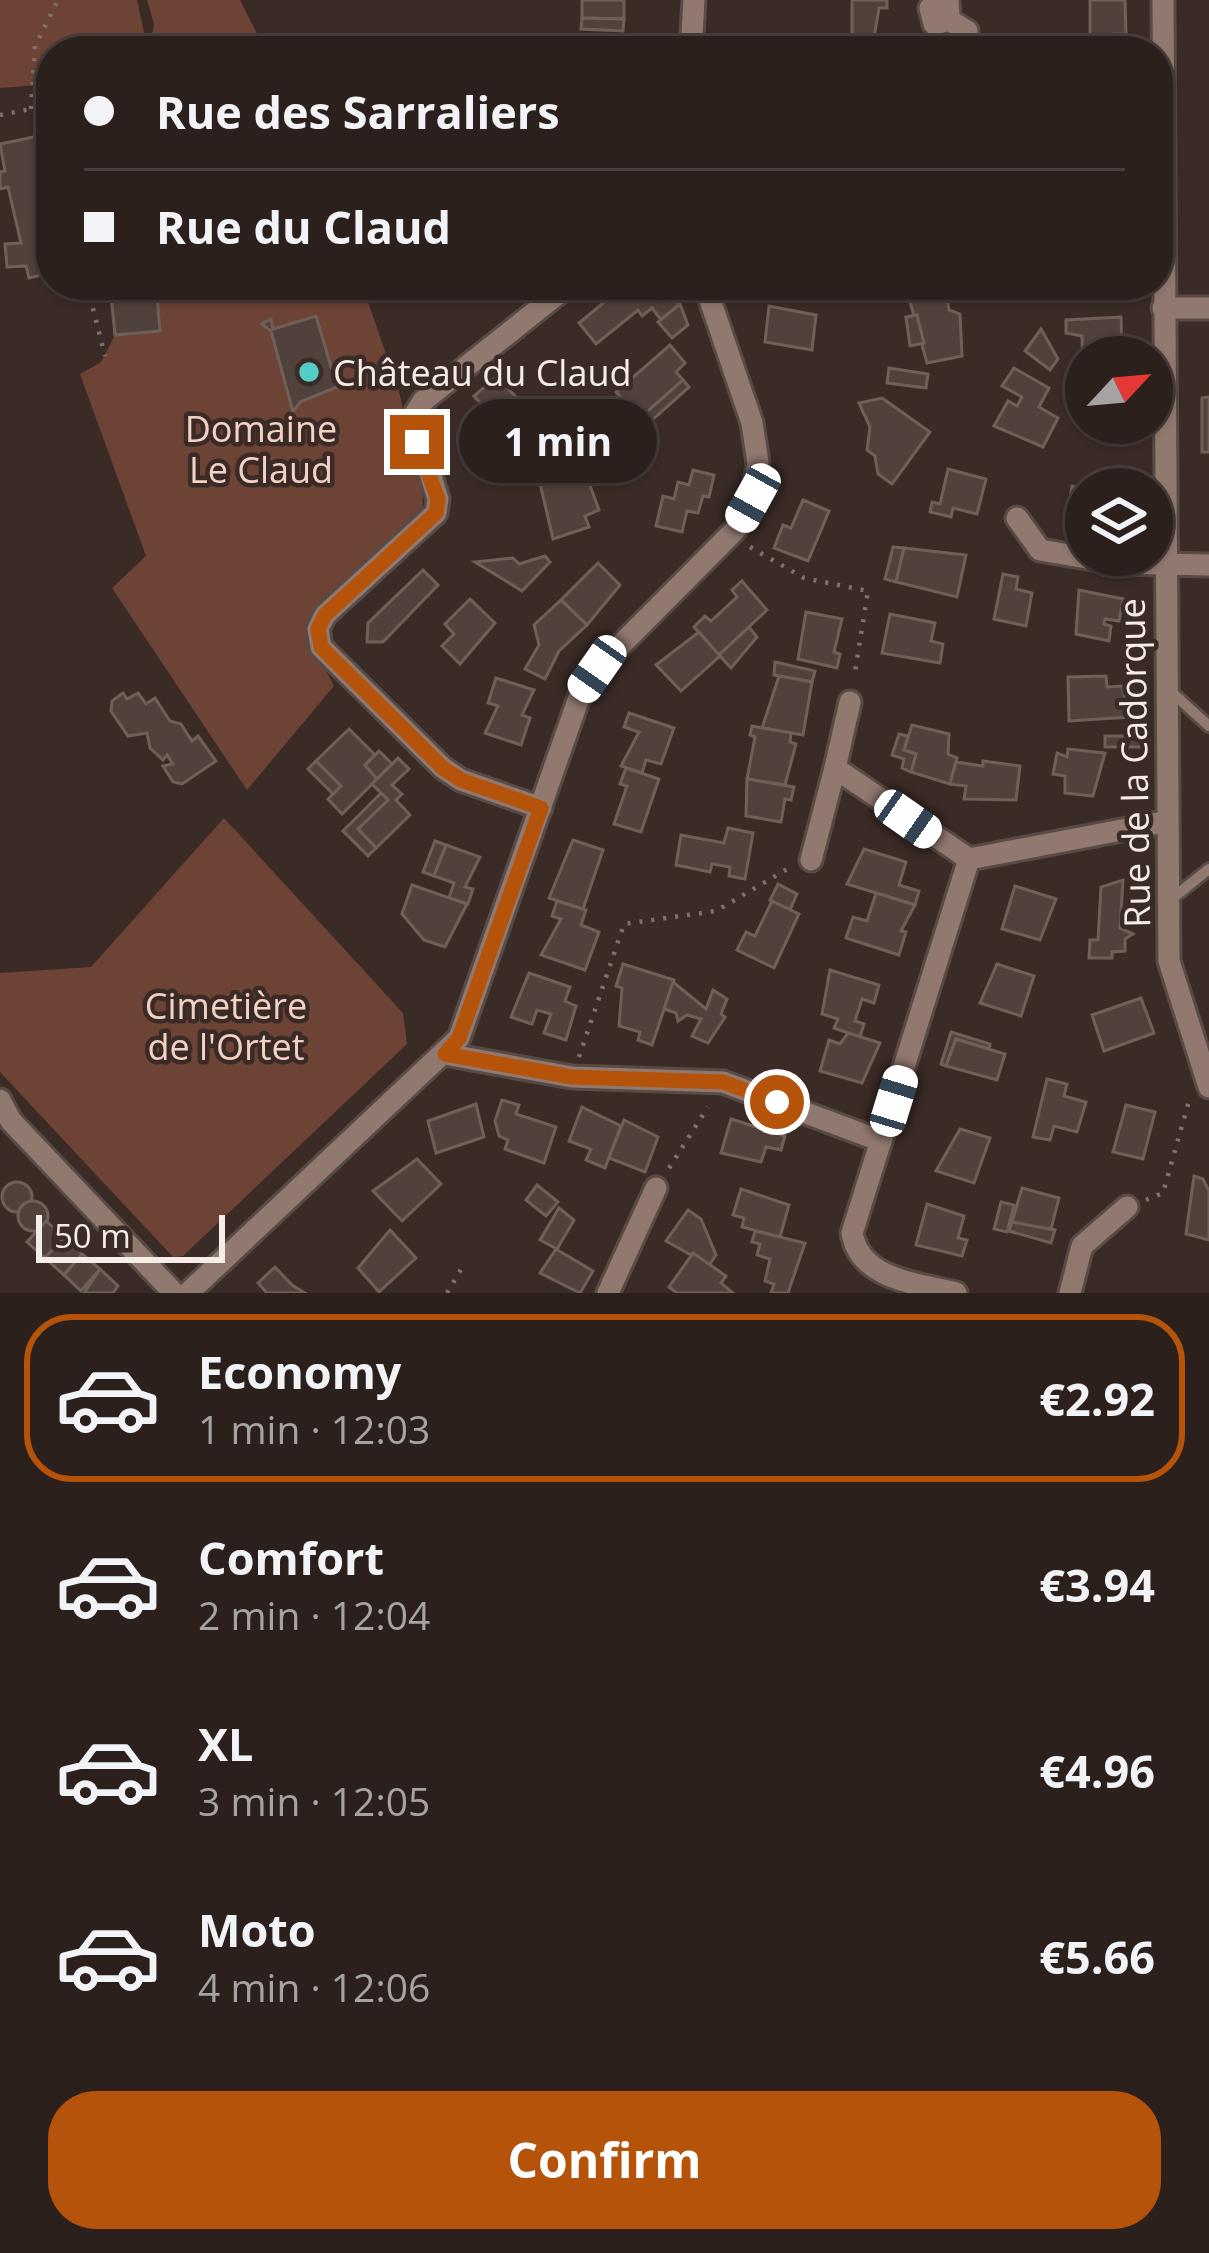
<!DOCTYPE html>
<html lang="en">
<head>
<meta charset="utf-8">
<style>
  :root { --surface:#2c201c; --page:#342825; --text:#f1f3f6; --muted:#a6a3a3; --line:#483e3b; --accent:#b45309 }
  body { margin:0; font-family:"Open Sans",sans-serif; background:var(--page); color:var(--text); height:100vh; display:flex; flex-direction:column; font-size:45px; white-space:nowrap }
  * { box-sizing:border-box; margin:0 }
  p { font-size:39px; color:var(--muted) }
  .icon { flex:none; width:66px; height:66px; fill:none; stroke:currentColor; stroke-width:2; stroke-linecap:round; stroke-linejoin:round }
  .map { position:relative; height:1293px; overflow:hidden }
  .panel { display:flex; flex-direction:column; background:var(--surface); flex:1 }
  .panel>* { flex:none }
  .banner { position:absolute; left:36px; top:36px; width:1137px; height:264px; border-radius:48px; box-shadow:0 3px 9px #0004,0 0 0 3px var(--line); display:grid; align-content:center; height:264px; padding:0 48px; background:var(--surface) }
  .needle { width:78px; rotate:64deg }
  .tools { position:absolute; left:1065px; top:336px; display:grid; gap:24px }
  .tools a { display:grid; place-items:center; width:108px; height:108px; border-radius:50%; background:var(--surface); box-shadow:0 3px 9px #0004,0 0 0 3px var(--line); font-size:60px }
  .scale { position:absolute; left:36px; bottom:30px; width:189px; box-sizing:border-box; padding-left:12px; border:6px solid #f6ece8; border-top:0; font-size:33px; line-height:42px; white-space:nowrap; color:#f6ece8; -webkit-text-stroke:9px #3a2b26; paint-order:stroke }
  .end { position:absolute; width:54px; height:54px; margin:-27px; border:15px solid #b45309; background:#fff; box-shadow:0 0 0 6px #fff }
  .from { border-radius:50% }
  .bubble { position:absolute; height:84px; border-radius:42px; background:var(--surface); box-shadow:0 3px 9px #0004,0 0 0 3px var(--line); font-size:39px; font-weight:700; line-height:84px; text-align:center }
  .car { position:absolute; width:36px; height:72px; margin:-36px -18px; border-radius:15px; box-shadow:0 0 9px 3px #0007; background:linear-gradient(#fff 24%,#345 0 40%,#fff 0 76%,#345 0 86%,#fff 0) }
  .banner b { display:flex; align-items:center; gap:42px; height:114px; font-size:45px }
  .banner b+b { border-top:3px solid var(--line) }
  .banner i { width:30px; height:30px; background:var(--text) }
  ul { padding:21px 0 0; list-style:none }
  li { display:flex; align-items:center; gap:36px; height:168px; margin:0 24px 18px; padding:0 24px; border:6px solid transparent; border-radius:48px }
  li div { flex:1 }
  li b { display:block; font-size:45px }
  li em { font-style:normal; font-weight:700 }
  li.on { border-color:var(--accent) }
  li>.icon { width:108px; height:108px; stroke-width:1.5 }
  .primary-button { display:flex; gap:24px; margin-top:auto; padding:24px 48px }
  .primary-button a { flex:1; height:138px; border-radius:48px; background:var(--accent); color:#fff; font-size:48px; font-weight:700; line-height:138px; text-align:center }
  .map>svg:first-child { display:block }
  .green { fill:#6c4335 }
  .building { fill:#51413c; stroke:#705f59; stroke-width:3 }
  .lines { fill:none; stroke-linecap:round; stroke-linejoin:round }
  .service-casing { stroke:#584a45; stroke-width:16 }
  .minor-casing { stroke:#584a45; stroke-width:27 }
  .path { stroke:#7f726d; stroke-width:4.5; stroke-dasharray:3 9; stroke-linecap:butt }
  .service { stroke:#927970; stroke-width:10 }
  .minor { stroke:#927970; stroke-width:21 }
  .route { stroke:#b45309; stroke-width:15 }
  .poi-dot { fill:#54cdc7; stroke:#3a2b26; stroke-width:4.5 }
  .labels { text-anchor:middle; dominant-baseline:central; stroke-width:9; stroke-linejoin:round; paint-order:stroke }
  .poi-label { font-size:36px; fill:#f6ece8; stroke:#3a2b26; text-anchor:start }
  .park-label { font-size:36px; fill:#f3d1c5; stroke:#3a2b26 }
  .street-label { font-size:36px; fill:#f6ece8; stroke:#3a2b26 }
</style>
</head>
<body>
<div class="map">
<svg width="1209" height="1293" viewBox="0 0 1209 1293">
  <rect width="100%" height="100%" fill="#3a2b26"/>
  <g class="green">
    <polygon points="0,0 137,0 147,46 51,51 51,84 0,88"/>
    <polygon points="147,0 240,0 266,51 149,51 154,24"/>
    <polygon points="156,285 362,285 399,391 423,498 422,515 318,612 315,649 334,686 247,790 112,588 146,556 80,374 101,362 115,335 160,331"/>
    <polygon points="224,818 403,1013 407,1044 183,1256 173,1257 0,1072 0,973 91,967"/>
  </g>
  <g class="building">
    <polygon points="582,0 624,0 624,19 582,18"/>
    <polygon points="852,0 887,0 887,8 879,8 873,44 852,44"/>
    <polygon points="1090,0 1125,0 1126,34 1090,35"/>
    <polygon points="582,18 624,19 623,31 581,29"/>
    <polygon points="1126,34 1125,51 1089,51 1090,35"/>
    <polygon points="38,136 51,194 51,273 29,278 26,266 7,267 5,244 21,243 8,187 0,189 0,172 5,171 0,144"/>
    <polygon points="110,285 156,285 160,331 115,335"/>
    <polygon points="625,285 654,285 659,301 669,293 679,305 661,320 652,308 642,316 638,310 596,344 579,323"/>
    <polygon points="946,292 949,310 960,314 962,356 927,363 909,298"/>
    <polygon points="680,304 688,325 672,338 658,322"/>
    <polygon points="769,306 816,315 812,350 765,342"/>
    <polygon points="917,315 924,343 910,346 906,317"/>
    <polygon points="316,316 337,387 300,402 293,412 271,331 262,324 271,319 273,329"/>
    <polygon points="1121,317 1122,357 1086,357 1083,370 1082,336 1066,333 1066,320"/>
    <polygon points="1041,329 1058,359 1050,370 1025,351"/>
    <polygon points="670,345 685,363 676,372 683,380 640,418 616,392"/>
    <polygon points="889,368 928,374 926,388 887,383"/>
    <polygon points="1014,368 1049,388 1039,407 1058,418 1043,447 994,426 1008,401 1017,406 1022,397 1002,386"/>
    <polygon points="497,376 532,415 539,409 548,420 526,440 517,430 510,435 474,396"/>
    <polygon points="683,380 689,387 640,431 621,411 628,405 640,418"/>
    <polygon points="1209,397 1209,452 1202,452 1202,398"/>
    <polygon points="882,398 930,432 892,484 878,474 875,456 867,450 870,427 859,403"/>
    <polygon points="566,457 575,484 588,480 599,510 585,516 589,527 553,539 536,466"/>
    <polygon points="948,469 986,479 977,514 953,508 951,517 930,512 932,502 940,504"/>
    <polygon points="693,470 714,475 709,497 703,496 698,513 687,511 682,532 656,526 663,496 674,499 678,482 689,485"/>
    <polygon points="1072,486 1089,489 1086,520 1067,517"/>
    <polygon points="803,500 829,511 808,561 774,548 783,525 791,528"/>
    <polygon points="893,547 904,548 896,582 885,579"/>
    <polygon points="904,548 966,555 957,597 896,582"/>
    <polygon points="545,556 550,562 522,591 475,562 513,558 519,564"/>
    <polygon points="598,563 620,585 587,625 561,600"/>
    <polygon points="423,570 438,585 383,642 367,642 368,623"/>
    <polygon points="1003,574 1018,577 1016,589 1032,593 1026,626 994,619"/>
    <polygon points="742,581 767,610 719,655 694,627 705,616 711,621 737,597 732,590"/>
    <polygon points="1079,590 1123,599 1119,621 1105,619 1104,624 1111,626 1109,641 1076,634"/>
    <polygon points="470,599 495,623 460,664 442,646 454,634 445,624"/>
    <polygon points="561,600 587,625 559,651 545,679 525,669 539,645 534,625"/>
    <polygon points="806,612 842,619 834,652 840,654 837,668 798,659"/>
    <polygon points="890,614 935,623 931,641 943,644 940,663 882,653"/>
    <polygon points="749,627 757,637 731,668 719,655"/>
    <polygon points="699,632 720,656 681,691 656,665"/>
    <polygon points="775,662 815,671 812,682 774,675"/>
    <polygon points="779,676 812,682 803,735 762,728"/>
    <polygon points="1106,676 1107,687 1122,686 1130,717 1069,721 1068,677"/>
    <polygon points="496,678 534,690 522,715 530,718 521,745 485,733 498,706 488,703"/>
    <polygon points="123,693 127,699 138,693 146,704 155,698 170,721 181,724 192,741 198,736 216,761 182,784 173,782 163,766 173,764 167,755 163,760 150,748 147,733 128,736 111,711 112,701"/>
    <polygon points="629,713 674,728 661,764 646,760 642,773 621,766 639,732 624,727"/>
    <polygon points="912,725 949,734 948,754 957,758 950,784 911,772 916,754 904,750"/>
    <polygon points="752,726 791,733 790,742 796,744 785,785 747,779 755,737 750,735"/>
    <polygon points="349,729 375,755 365,765 377,779 342,814 328,799 341,786 316,761"/>
    <polygon points="899,734 908,736 904,750 916,754 911,772 902,768 904,759 892,755"/>
    <rect x="1105" y="736" width="44" height="11"/>
    <polygon points="1068,749 1105,753 1093,796 1065,793 1065,776 1053,774 1057,753 1067,757"/>
    <polygon points="379,751 392,764 377,779 365,765"/>
    <polygon points="398,758 409,769 392,785 402,794 396,800 410,815 376,848 358,829 388,800 372,784"/>
    <polygon points="316,761 341,786 333,794 308,769"/>
    <polygon points="983,761 1020,766 1016,800 964,799 966,786 950,784 956,762 983,766"/>
    <polygon points="626,768 659,779 641,832 614,824 627,786 620,784"/>
    <polygon points="747,779 794,787 791,800 785,799 781,822 746,816"/>
    <polygon points="381,793 388,800 358,829 376,848 368,856 343,831"/>
    <polygon points="728,828 753,833 745,879 729,876 730,867 712,864 710,872 676,865 681,835 724,843"/>
    <polygon points="573,840 603,850 583,909 549,898"/>
    <polygon points="435,841 446,845 434,876 423,872"/>
    <polygon points="446,845 480,857 465,887 473,889 468,904 449,898 454,883 434,876"/>
    <polygon points="864,849 906,862 899,885 919,891 915,905 847,884"/>
    <polygon points="1123,880 1120,928 1133,934 1125,939 1125,951 1112,952 1112,958 1089,958 1090,940 1098,940 1101,887"/>
    <polygon points="778,884 797,894 790,910 770,900"/>
    <polygon points="412,885 467,904 445,947 424,940 402,914"/>
    <polygon points="1015,886 1056,899 1040,940 1002,929"/>
    <polygon points="876,893 915,905 901,931 906,932 899,955 846,938 853,917 867,921"/>
    <polygon points="557,901 586,910 581,925 599,932 585,970 541,955 561,919 552,916"/>
    <polygon points="772,901 799,914 774,968 737,950 746,932 755,936"/>
    <polygon points="623,964 674,980 652,1045 638,1040 640,1032 619,1026 622,988 616,986"/>
    <polygon points="997,964 1034,976 1021,1016 980,1003"/>
    <polygon points="830,970 879,985 874,1003 862,999 855,1021 864,1024 860,1037 834,1028 838,1019 822,1014"/>
    <polygon points="529,973 570,987 565,1001 576,1006 566,1040 544,1033 551,1014 537,1010 532,1024 511,1017"/>
    <polygon points="673,982 706,1009 713,990 727,999 721,1014 725,1017 708,1043 692,1036 701,1019 687,1015 678,1021 676,1013 664,1009"/>
    <polygon points="1141,998 1154,1033 1104,1051 1092,1015"/>
    <polygon points="951,1032 990,1044 989,1049 956,1039 946,1066 941,1064"/>
    <polygon points="848,1033 880,1043 862,1083 820,1071 829,1040 840,1044"/>
    <polygon points="956,1039 1005,1054 997,1080 946,1066"/>
    <polygon points="1047,1079 1067,1084 1064,1096 1086,1102 1077,1132 1054,1126 1050,1140 1033,1137"/>
    <polygon points="502,1100 519,1105 516,1114 556,1127 544,1163 505,1149 508,1140 499,1136 495,1121"/>
    <polygon points="476,1104 484,1137 436,1153 428,1121"/>
    <polygon points="1126,1105 1155,1112 1143,1159 1113,1152"/>
    <polygon points="582,1107 621,1126 605,1168 586,1160 591,1149 569,1141"/>
    <polygon points="731,1119 785,1136 781,1150 766,1147 761,1162 721,1153"/>
    <polygon points="624,1120 658,1137 645,1172 609,1158"/>
    <polygon points="960,1129 990,1138 974,1183 936,1171"/>
    <polygon points="417,1159 441,1184 402,1221 373,1191"/>
    <polygon points="1194,1176 1203,1179 1209,1191 1209,1240 1186,1234"/>
    <circle cx="17" cy="1197" r="15"/>
    <polygon points="537,1185 558,1202 546,1216 526,1200"/>
    <polygon points="1022,1188 1059,1198 1050,1233 1012,1222"/>
    <polygon points="741,1189 789,1205 780,1237 742,1227 744,1218 733,1215"/>
    <circle cx="33" cy="1216" r="15"/>
    <polygon points="1001,1202 1014,1205 1007,1232 994,1229"/>
    <polygon points="927,1204 964,1216 958,1238 967,1240 962,1256 916,1245"/>
    <polygon points="559,1208 574,1220 557,1249 540,1240"/>
    <polygon points="688,1210 701,1219 716,1255 709,1265 666,1241"/>
    <polygon points="46,1221 64,1237 45,1258 27,1242"/>
    <polygon points="1012,1222 1055,1230 1051,1243 1009,1231"/>
    <polygon points="390,1230 416,1258 379,1292 358,1268"/>
    <polygon points="755,1231 805,1243 788,1293 771,1293 774,1284 765,1281 770,1259 757,1255 760,1244 752,1242"/>
    <polygon points="64,1237 82,1254 64,1275 45,1258"/>
    <polygon points="556,1249 593,1271 580,1293 540,1273"/>
    <polygon points="693,1253 726,1276 721,1283 733,1293 677,1293 669,1287"/>
    <polygon points="82,1254 100,1269 81,1291 64,1275"/>
    <polygon points="275,1267 292,1285 305,1293 267,1293 258,1283"/>
    <polygon points="100,1269 118,1286 113,1293 84,1293"/>
  </g>
  <g class="lines">
    <g class="service-casing">
      <g id="service">
        <polyline points="1167,688 1209,726"/>
        <polyline points="1169,901 1209,869"/>
      </g>
    </g>
    <g class="minor-casing">
      <g id="minor">
        <polyline points="1163,0 1169,961 1209,1087"/>
        <polyline points="946,5 930,8 934,24 949,20 948,0"/>
        <polyline points="949,20 967,31 968,51"/>
        <polyline points="691,51 694,0"/>
        <polyline points="1163,308 1209,308"/>
        <polyline points="1017,518 1040,550 1116,563 1209,565"/>
        <polyline points="835,768 850,702"/>
        <polyline points="541,808 461,780 443,768 321,647 318,629 325,615 436,513 438,499 413,417 423,401 569,285"/>
        <polyline points="811,860 835,768 969,859"/>
        <polyline points="445,1054 572,1077 723,1082 881,1141"/>
        <polyline points="0,1100 11,1121 174,1293"/>
        <polyline points="188,1293 459,1038 581,692 597,669 736,529 753,498 758,463 752,423 705,285"/>
        <polyline points="608,1293 656,1188"/>
        <path d="M956 1293C917 1283 860 1280 852 1233L969 859 1164 822"/>
        <polyline points="1070,1293 1082,1246 1127,1207"/>
      </g>
    </g>
    <g class="path">
      <polyline points="31,109 35,46 58,0"/>
      <polyline points="0,115 31,109 51,121"/>
      <polyline points="87,285 105,356"/>
      <polyline points="750,547 804,578 868,591 854,678"/>
      <polyline points="579,1057 624,924 716,911 789,868"/>
      <polyline points="669,1168 708,1107"/>
      <polyline points="1146,1200 1163,1193 1189,1101"/>
      <polyline points="447,1293 463,1266"/>
    </g>
    <use href="#service" class="service"/>
    <use href="#minor" class="minor"/>
  </g>
  <g class="lines">
    <polyline class="route" points="417,442 438,499 436,513 325,615 318,629 321,647 443,768 461,780 541,808 459,1038 445,1054 572,1077 723,1082 777,1102"/>
  </g>
  <circle class="poi-dot" cx="309" cy="372" r="12"/>
  <g class="labels">
    <g class="poi-label">
      <text x="333" y="372">Château du Claud</text>
    </g>
    <g class="park-label">
      <text x="261" y="428">Domaine<tspan x="261" dy="41">Le Claud</tspan></text>
      <text x="226" y="1005">Cimetière<tspan x="226" dy="41">de l'Ortet</tspan></text>
    </g>
    <g class="street-label">
      <text transform="translate(1134 763) rotate(-91)">Rue de la Cadorque</text>
    </g>
  </g>
</svg>
<div class="tools">
<a><svg class="needle" viewBox="-14 -14 28 28"><path d="M0-13l5 13h-10z" fill="#e53935"/><path d="M0 13l5-13h-10z" fill="#a6a3a3"/></svg></a>
<a><svg class="icon" aria-label="layers" viewBox="0 0 24 24"><path d="M12 4l9 5-9 5-9-5zM3 14l9 5 9-5"/></svg></a>
</div>
<div class="scale">50 m</div>
<i class="end from" style="left:777px;top:1102px"></i>
<i class="end" style="left:417px;top:442px"></i>
<div class="bubble" style="left:459px;top:399px;width:198px">1 min</div>
<i class="car" style="left:753px;top:498px;rotate:209deg"></i>
<i class="car" style="left:597px;top:669px;rotate:215deg"></i>
<i class="car" style="left:908px;top:819px;rotate:125deg"></i>
<i class="car" style="left:894px;top:1101px;rotate:17deg"></i>
<div class="banner">
<b><i class="from"></i>Rue des Sarraliers</b>
<b><i></i>Rue du Claud</b>
</div>
</div>
<section class="panel">
<ul>
<li class="on"><svg class="icon" aria-label="car" viewBox="0 0 24 24"><path d="M5 17H2v-5l4-1 3-4h7l3 4 3 1v5h-3M9 17h6M6 11h13"/><circle cx="7" cy="17" r="2"/><circle cx="17" cy="17" r="2"/></svg><div><b>Economy</b><p>1 min · 12:03</p></div><em>€2.92</em></li>
<li><svg class="icon" aria-label="car" viewBox="0 0 24 24"><path d="M5 17H2v-5l4-1 3-4h7l3 4 3 1v5h-3M9 17h6M6 11h13"/><circle cx="7" cy="17" r="2"/><circle cx="17" cy="17" r="2"/></svg><div><b>Comfort</b><p>2 min · 12:04</p></div><em>€3.94</em></li>
<li><svg class="icon" aria-label="car" viewBox="0 0 24 24"><path d="M5 17H2v-5l4-1 3-4h7l3 4 3 1v5h-3M9 17h6M6 11h13"/><circle cx="7" cy="17" r="2"/><circle cx="17" cy="17" r="2"/></svg><div><b>XL</b><p>3 min · 12:05</p></div><em>€4.96</em></li>
<li><svg class="icon" aria-label="car" viewBox="0 0 24 24"><path d="M5 17H2v-5l4-1 3-4h7l3 4 3 1v5h-3M9 17h6M6 11h13"/><circle cx="7" cy="17" r="2"/><circle cx="17" cy="17" r="2"/></svg><div><b>Moto</b><p>4 min · 12:06</p></div><em>€5.66</em></li>
</ul>
<div class="primary-button"><a>Confirm</a></div>
</section>
</body>
</html>
